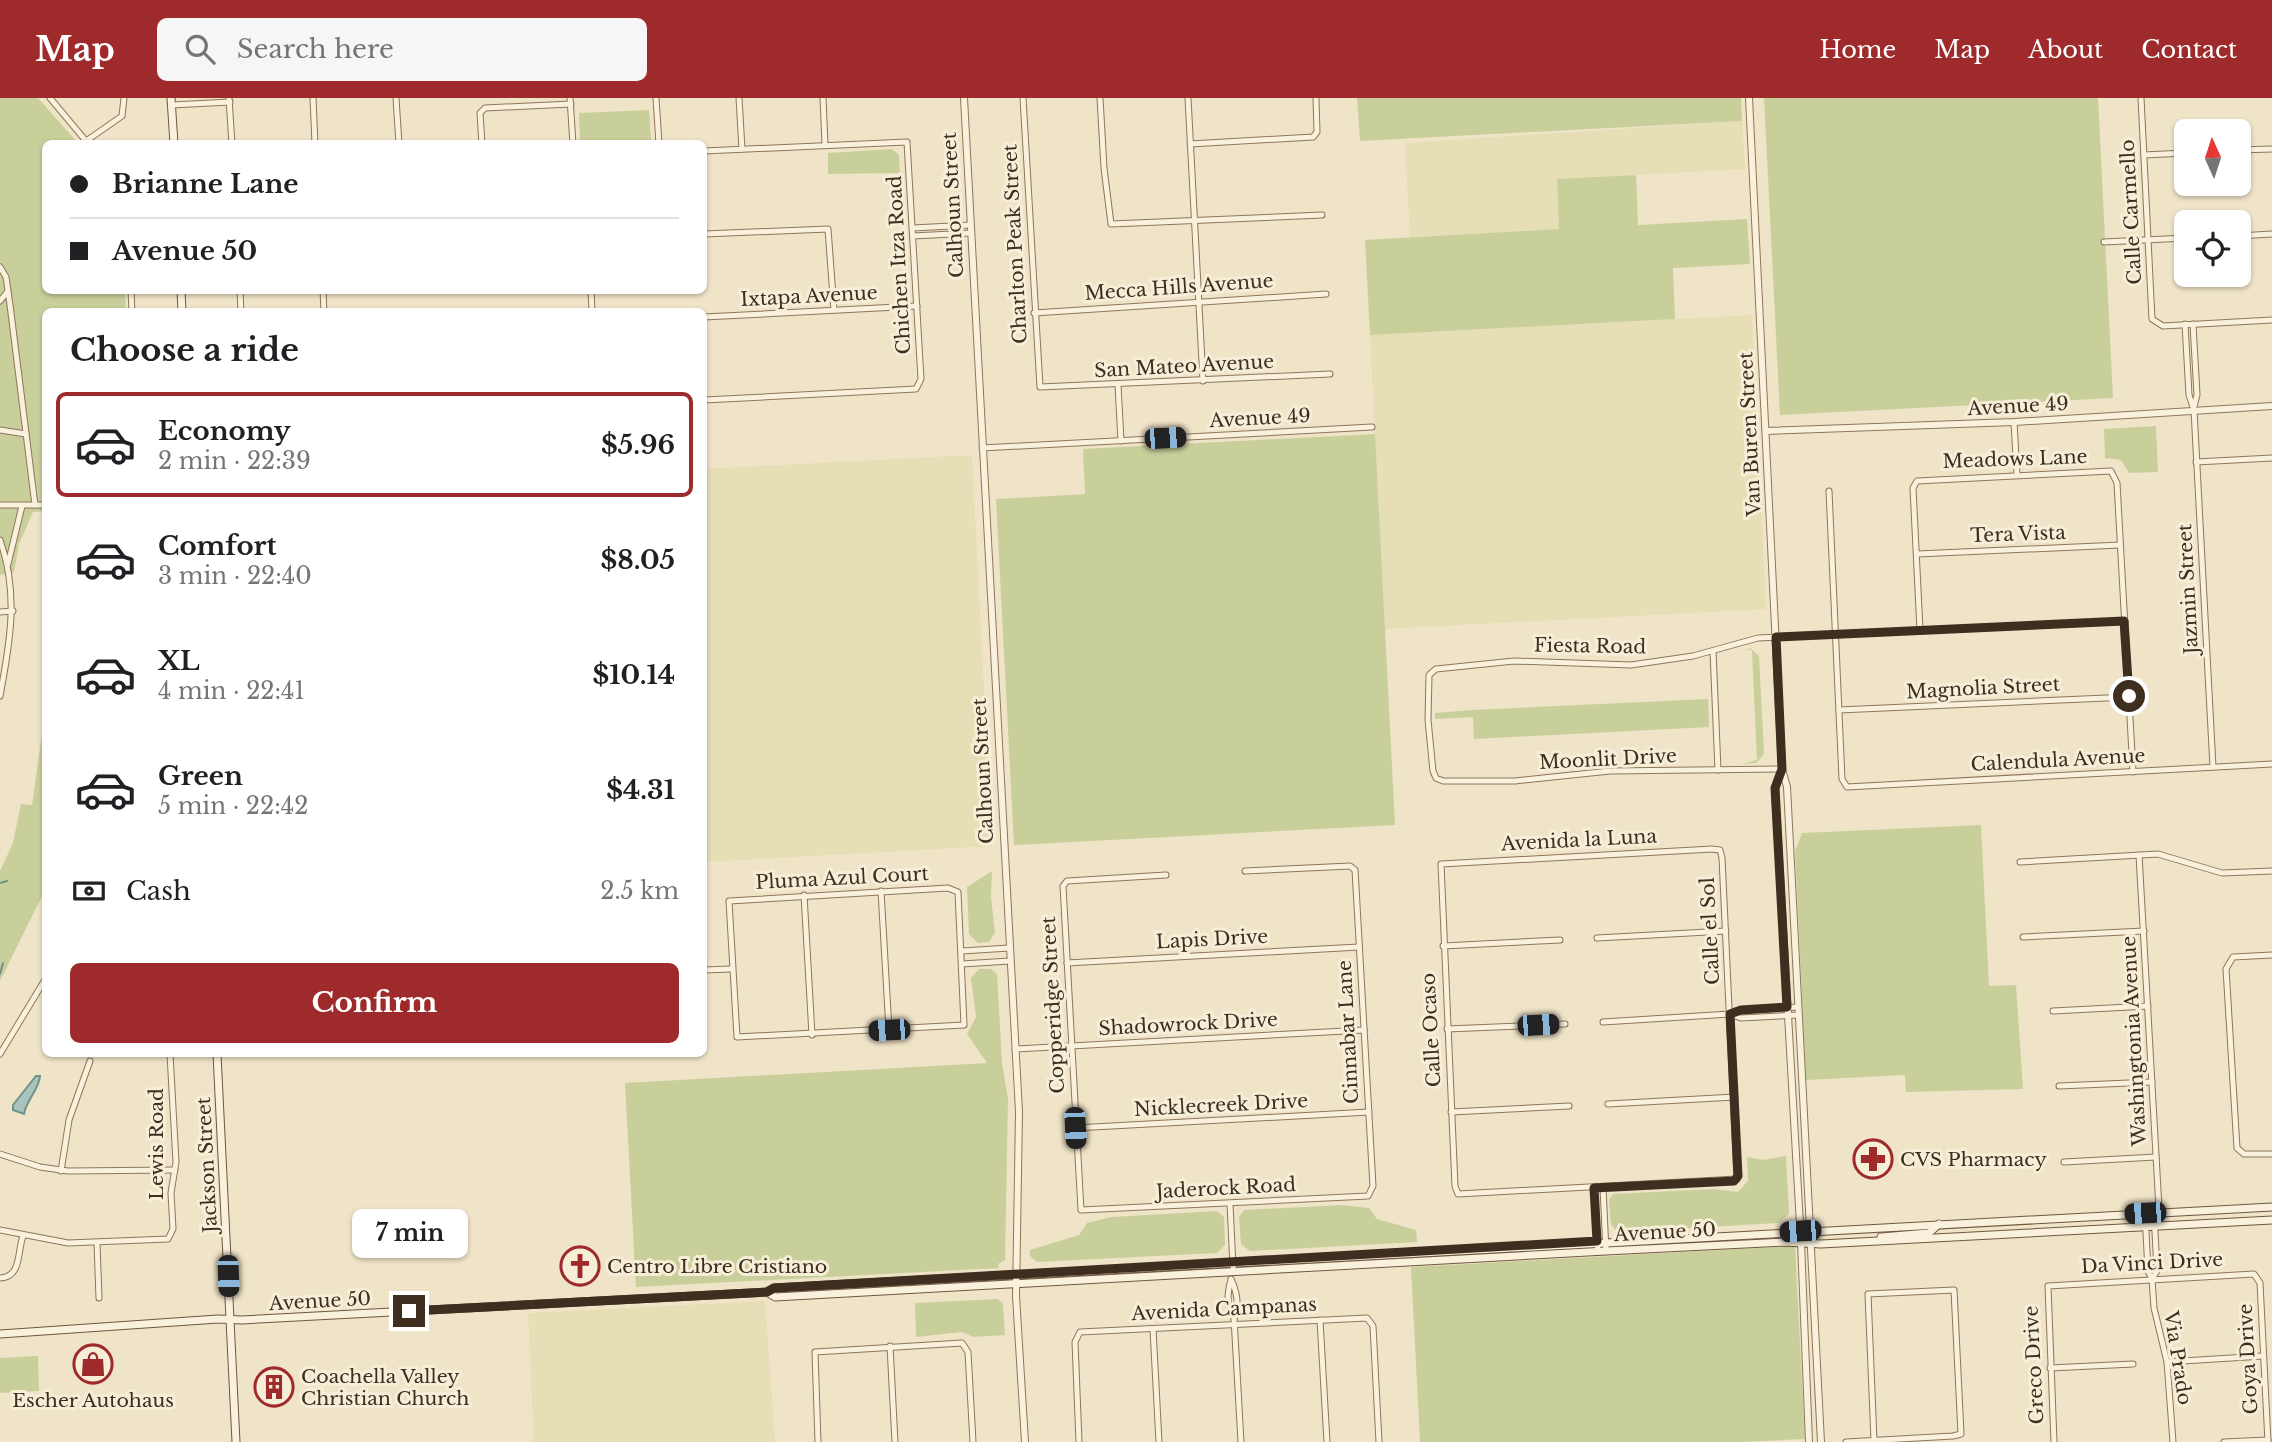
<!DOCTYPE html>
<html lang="en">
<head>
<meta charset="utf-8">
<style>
  :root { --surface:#fff; --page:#f6f6f6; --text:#202124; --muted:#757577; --line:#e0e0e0; --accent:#9e2a2b }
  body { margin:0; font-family:"Libre Baskerville",serif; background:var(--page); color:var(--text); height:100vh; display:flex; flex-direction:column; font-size:26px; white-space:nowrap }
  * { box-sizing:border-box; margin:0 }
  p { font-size:23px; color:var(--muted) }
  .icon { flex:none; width:38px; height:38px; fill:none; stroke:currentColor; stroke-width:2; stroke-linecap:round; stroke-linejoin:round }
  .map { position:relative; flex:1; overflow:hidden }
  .side { position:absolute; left:42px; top:210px; width:665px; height:749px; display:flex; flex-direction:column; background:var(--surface); border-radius:10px; box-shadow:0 2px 5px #0004 }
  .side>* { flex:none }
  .banner { position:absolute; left:42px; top:42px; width:665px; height:154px; border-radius:10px; box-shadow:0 2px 5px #0004; display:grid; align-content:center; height:154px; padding:0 28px; background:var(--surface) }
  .needle { width:46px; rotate:357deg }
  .controls { position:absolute; left:2174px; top:21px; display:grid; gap:14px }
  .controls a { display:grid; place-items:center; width:77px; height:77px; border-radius:10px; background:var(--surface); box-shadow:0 2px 5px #0004; font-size:35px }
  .end { position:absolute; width:32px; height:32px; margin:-16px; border:9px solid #3d2e20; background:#fff; box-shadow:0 0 0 4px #fff }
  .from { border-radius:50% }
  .bubble { position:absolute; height:49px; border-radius:10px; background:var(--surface); box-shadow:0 2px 5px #0004; font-size:23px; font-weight:700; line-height:49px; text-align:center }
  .car { position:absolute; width:21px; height:42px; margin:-21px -10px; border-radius:9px; box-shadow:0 0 5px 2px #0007; background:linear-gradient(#222 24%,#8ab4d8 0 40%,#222 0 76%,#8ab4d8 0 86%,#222 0) }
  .banner b { display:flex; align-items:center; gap:24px; height:66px; font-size:26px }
  .banner b+b { border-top:2px solid var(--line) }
  .banner i { width:18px; height:18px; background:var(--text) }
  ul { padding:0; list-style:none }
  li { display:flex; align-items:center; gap:21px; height:105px; margin:0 14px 10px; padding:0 14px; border:4px solid transparent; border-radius:10px }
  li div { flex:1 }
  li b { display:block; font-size:26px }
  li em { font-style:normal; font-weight:700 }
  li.selected { border-color:var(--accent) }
  li>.icon { width:63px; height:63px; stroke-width:1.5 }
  h2 { padding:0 28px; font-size:32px; line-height:84px }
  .pay { display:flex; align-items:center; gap:18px; height:77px; padding:0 28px; font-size:26px }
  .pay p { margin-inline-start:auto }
  .button { display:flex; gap:14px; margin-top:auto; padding:14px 28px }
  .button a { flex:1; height:80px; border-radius:10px; background:var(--accent); color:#fff; font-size:28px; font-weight:700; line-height:80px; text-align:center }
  header { display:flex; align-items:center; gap:42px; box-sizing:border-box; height:98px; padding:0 35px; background:var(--accent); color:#fff }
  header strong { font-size:33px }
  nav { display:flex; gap:38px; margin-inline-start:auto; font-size:24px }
  .search { width:490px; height:63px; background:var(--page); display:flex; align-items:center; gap:18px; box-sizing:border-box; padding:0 24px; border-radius:10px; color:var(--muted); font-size:26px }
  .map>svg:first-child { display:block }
  .farmland { fill:#e6deb5 }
  .green { fill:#c9cf9b }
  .water { fill:#a9c4bc; stroke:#6f938a; stroke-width:2 }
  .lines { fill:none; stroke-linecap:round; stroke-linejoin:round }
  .stream { stroke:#6f938a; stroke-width:2 }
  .minor-casing { stroke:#8d765c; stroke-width:7 }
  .tertiary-casing { stroke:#8d765c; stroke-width:8 }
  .secondary-casing { stroke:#6f573f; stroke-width:9 }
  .minor { stroke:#faf1dc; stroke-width:5 }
  .tertiary { stroke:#faf1dc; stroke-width:6 }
  .secondary { stroke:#faf1dc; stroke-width:7 }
  .route { stroke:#3d2e20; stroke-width:9 }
  .labels { text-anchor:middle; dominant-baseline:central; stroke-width:6; stroke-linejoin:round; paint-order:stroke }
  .street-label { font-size:19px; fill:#3d2e20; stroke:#f7eed8 }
  .poi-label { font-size:19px; fill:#3d2e20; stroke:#f7eed8; text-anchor:start }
</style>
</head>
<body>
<header>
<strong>Map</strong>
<div class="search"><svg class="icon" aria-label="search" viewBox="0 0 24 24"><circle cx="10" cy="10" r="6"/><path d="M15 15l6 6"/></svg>Search here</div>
<nav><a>Home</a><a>Map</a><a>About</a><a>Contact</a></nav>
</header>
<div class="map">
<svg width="2272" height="1344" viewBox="0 0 2272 1344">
  <rect width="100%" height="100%" fill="#f0e4c8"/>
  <g class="farmland">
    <polygon points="1742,23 1745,71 1557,81 1559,131 1410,139 1405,45"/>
    <polygon points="1752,217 1766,511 1385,531 1370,237"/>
    <polygon points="972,357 992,748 704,764 704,371"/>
    <polygon points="765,1203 775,1344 534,1344 528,1215"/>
  </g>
  <g class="green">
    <polygon points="0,0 38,0 78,45 46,46 46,192 125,193 126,213 46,214 45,413 33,414 19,446 14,474 0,477"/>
    <polygon points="1357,0 1741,0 1742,23 1360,43"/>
    <polygon points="1764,0 2098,0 2113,300 1780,317"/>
    <polygon points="649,12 651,42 647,45 580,45 579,15"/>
    <polygon points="892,51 899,57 900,75 828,76 828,55"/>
    <polygon points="1636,77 1638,127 1747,121 1750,166 1673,170 1675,221 1370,237 1365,142 1559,131 1557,81"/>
    <polygon points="2156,328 2158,374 2129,375 2121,362 2105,360 2104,331"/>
    <polygon points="1375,336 1395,727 1014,747 996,401 1085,396 1083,351"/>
    <polygon points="1750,550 1759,558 1764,656 1756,665 1742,666 1757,662 1752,553 1749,551 1739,555"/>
    <polygon points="1708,601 1709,629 1474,641 1473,619 1435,621 1435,615 1473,612"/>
    <polygon points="45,615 45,792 0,883 0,773 13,745 21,706 32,707"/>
    <polygon points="1981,727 1989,888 2016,887 2023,991 1906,994 1905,977 1806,982 1795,753 1802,735"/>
    <polygon points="992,773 991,799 995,835 989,844 978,845 969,836 967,789"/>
    <polygon points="979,871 991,871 997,876 1002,965 1008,1001 1005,1162 998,1166 999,1170 636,1189 625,985 987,965 967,936 976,919 971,880"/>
    <polygon points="1786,1058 1789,1116 1778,1125 1618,1134 1611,1127 1609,1102 1613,1096 1713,1091 1738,1094 1748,1083 1747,1059 1763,1062"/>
    <polygon points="1341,1107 1369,1110 1377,1121 1416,1132 1417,1144 1250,1153 1241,1146 1239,1119 1244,1112"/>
    <polygon points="1217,1113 1224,1119 1225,1147 1217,1155 1037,1164 1030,1158 1030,1152 1079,1137 1087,1125 1111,1119"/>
    <polygon points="1795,1148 1805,1341 1739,1344 1420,1344 1411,1169"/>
    <polygon points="998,1201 1003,1206 1005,1237 973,1239 962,1234 916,1239 915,1205"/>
    <polygon points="38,1258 39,1293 0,1295 0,1260"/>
  </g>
  <path class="water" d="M36 978H40C39 992 26 1002 24 1016L13 1012V1007Z"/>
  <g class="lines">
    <g class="stream">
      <polyline points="0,785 7,783"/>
      <polyline points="0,876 3,865"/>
    </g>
    <g class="minor-casing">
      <g id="minor">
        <polyline points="50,0 86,43"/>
        <polyline points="229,0 232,46"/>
        <polyline points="313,0 315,46"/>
        <polyline points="396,0 399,46"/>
        <polyline points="570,0 573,46"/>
        <polyline points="656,0 659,46"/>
        <polyline points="739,0 742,51"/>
        <polyline points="823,0 825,46"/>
        <polyline points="1023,0 1040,289 1330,276"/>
        <polyline points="1100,0 1104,70 1111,126 1322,117"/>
        <polyline points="1188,0 1203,283"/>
        <polyline points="2141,0 2152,221 2163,228 2272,222"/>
        <polyline points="172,7 230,4"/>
        <polyline points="86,43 122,18 124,0"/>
        <polyline points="482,46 480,15 485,10 571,6"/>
        <polyline points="1190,46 1313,39 1317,34 1316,0"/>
        <polyline points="2238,52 2272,51"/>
        <polyline points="704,53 907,44 921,281 916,291 704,302"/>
        <polyline points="2144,57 2186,55"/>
        <polyline points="913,130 970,127"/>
        <polyline points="704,136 828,131 834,212"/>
        <polyline points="913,138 971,135"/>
        <polyline points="2238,138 2272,136"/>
        <polyline points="2104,144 2186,140"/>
        <polyline points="0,169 6,179 10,207 35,407"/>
        <polyline points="131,192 132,214"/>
        <polyline points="240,192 241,214"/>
        <polyline points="323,192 324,214"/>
        <polyline points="591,192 592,214"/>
        <polyline points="0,203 8,193"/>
        <polyline points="1034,215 1326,196"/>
        <polyline points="704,219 917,208"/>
        <polyline points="2185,226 2189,297 2194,312 2213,669"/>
        <polyline points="2193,226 2197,297 2194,309"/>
        <polyline points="1118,287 1121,343"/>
        <polyline points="2014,324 2017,377"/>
        <polyline points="0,332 26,336"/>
        <polyline points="982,350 1372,329"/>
        <polyline points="2196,364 2272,360"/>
        <polyline points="1829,393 1842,681 1847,689 2272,666"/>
        <polyline points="0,407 46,407"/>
        <path d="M0 442C19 495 10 545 0 598"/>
        <polyline points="1917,456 2120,447"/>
        <polyline points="8,466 22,408"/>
        <polyline points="0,514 13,513"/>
        <polyline points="1920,532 1913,390 1917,383 2111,373 2117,385 2133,674"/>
        <polyline points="1713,553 1718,672"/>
        <polyline points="1839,612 2129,599"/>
        <polyline points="1782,671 1610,673 1515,683 1443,683 1436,680 1433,673 1428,622 1429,577 1436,571 1514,563 1631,567 1693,558 1758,540 2125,523"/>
        <polygon points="1712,751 1720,752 1722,760 1737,1081 1458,1096 1455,1088 1441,766"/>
        <polyline points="2139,757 2160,1128"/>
        <polyline points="2020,764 2158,756 2222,775 2272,773"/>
        <polyline points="1166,777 1067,783 1063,788 1081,1112 1368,1098 1373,1088 1355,772 1350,768 1245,773"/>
        <polygon points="948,790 958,794 964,927 737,939 729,803"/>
        <polyline points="881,793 889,932"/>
        <polyline points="804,797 812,937"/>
        <polyline points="2023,839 2144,833"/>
        <polyline points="1597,840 1726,833"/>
        <polyline points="1443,848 1560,842"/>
        <polyline points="962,853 1009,850"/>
        <polyline points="2272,857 2233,859 2226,871 2237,1050 2244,1056 2272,1056"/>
        <polyline points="1067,865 1359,849"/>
        <polyline points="962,866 1010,863"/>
        <polyline points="704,872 731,871"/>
        <polyline points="2053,913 2148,908"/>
        <polyline points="1730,916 1741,920 1798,917"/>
        <polyline points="1603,924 1730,916 1741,912 1798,909"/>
        <polyline points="1447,931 1565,926"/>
        <polyline points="1015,951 1364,932"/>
        <polyline points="0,956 46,880"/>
        <polyline points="2059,988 2152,984"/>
        <polyline points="1608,1006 1735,999"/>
        <polyline points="1451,1014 1569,1008"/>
        <polyline points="1075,1030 1369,1014"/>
        <polyline points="0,1056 40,1069 68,1073 175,1072"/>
        <polyline points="2064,1064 2156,1059"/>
        <polyline points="61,1073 69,1022 90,963"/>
        <polyline points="1594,1090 1598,1153"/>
        <polyline points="1603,1090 1606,1153"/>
        <polyline points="1230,1106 1233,1169"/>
        <polyline points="2145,1115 2148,1173 2152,1181 2154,1210 2167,1264 2173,1344"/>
        <polyline points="0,1132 68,1145 168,1141 173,1131 171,1095 176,1064 170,956"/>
        <polyline points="97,1145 99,1200"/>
        <path d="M0 1180C22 1179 17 1154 23 1138"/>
        <path d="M1231 1181C1237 1194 1240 1207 1234 1220L1241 1344"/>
        <polyline points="2152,1181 2157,1173 2154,1115"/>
        <path d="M1231 1182C1227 1195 1226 1208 1234 1220"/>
        <polyline points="1320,1222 1327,1344"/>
        <polyline points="1153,1231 1159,1344"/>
        <polyline points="890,1248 895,1344"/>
        <polyline points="2167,1264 2263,1258"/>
        <polyline points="2050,1270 2133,1266"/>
        <polyline points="818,1344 815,1254 962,1245 968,1254 973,1344"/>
        <polyline points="1079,1344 1075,1244 1080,1234 1367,1220 1373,1228 1379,1344"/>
        <polyline points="1846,1344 1953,1338 1961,1336 1954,1192 1868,1196 1874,1343"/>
        <polyline points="2054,1344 2048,1188 2254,1176 2260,1185 2268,1344"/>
        <polyline points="2224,1344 2268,1342"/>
      </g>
    </g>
    <g class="tertiary-casing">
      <g id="tertiary">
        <polyline points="964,0 1019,1014 1016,1198 1025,1344"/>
        <polyline points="1749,0 1782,671 1787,689 1821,1344"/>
        <polyline points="1766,333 2014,324 2272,308"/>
        <polyline points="1781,673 1775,690 1801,1144 1809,1344"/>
      </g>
    </g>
    <g class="secondary-casing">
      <g id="secondary">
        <polyline points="171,0 174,46"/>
        <polyline points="181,192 182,214"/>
        <polyline points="217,956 236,1344"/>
        <polyline points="1881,1139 1929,1135 1939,1126"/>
        <polyline points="767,1194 775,1199 1606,1153 1785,1144 1821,1146 2272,1122"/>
        <polyline points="0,1236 218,1221 242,1222 767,1194 774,1190 2272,1109"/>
      </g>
    </g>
    <use href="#minor" class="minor"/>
    <use href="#tertiary" class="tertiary"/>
    <use href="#secondary" class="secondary"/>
  </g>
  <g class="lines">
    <polyline class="route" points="409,1213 767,1194 774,1190 1597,1143 1594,1090 1734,1083 1738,1078 1730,916 1741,912 1787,909 1775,690 1782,671 1776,539 2124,523 2129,598"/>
  </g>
  <defs>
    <g id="pharmacy-ring" transform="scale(2.0125)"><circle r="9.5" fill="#f7eed8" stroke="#9e2a2b" stroke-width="1.5"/><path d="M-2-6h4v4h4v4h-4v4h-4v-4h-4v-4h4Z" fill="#9e2a2b"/></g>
    <g id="church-ring" transform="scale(2.0125)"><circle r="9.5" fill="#f7eed8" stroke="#9e2a2b" stroke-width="1.5"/><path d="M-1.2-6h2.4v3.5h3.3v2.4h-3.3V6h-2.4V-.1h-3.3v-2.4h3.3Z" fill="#9e2a2b"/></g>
    <g id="shop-ring" transform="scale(2.0125)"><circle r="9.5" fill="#f7eed8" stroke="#9e2a2b" stroke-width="1.5"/><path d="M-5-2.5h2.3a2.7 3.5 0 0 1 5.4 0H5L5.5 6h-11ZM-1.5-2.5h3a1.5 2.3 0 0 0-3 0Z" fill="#9e2a2b"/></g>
    <g id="building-ring" transform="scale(2.0125)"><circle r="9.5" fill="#f7eed8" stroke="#9e2a2b" stroke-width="1.5"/><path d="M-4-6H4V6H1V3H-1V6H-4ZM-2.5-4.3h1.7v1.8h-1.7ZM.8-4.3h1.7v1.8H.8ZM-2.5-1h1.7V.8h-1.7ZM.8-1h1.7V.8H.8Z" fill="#9e2a2b"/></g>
  </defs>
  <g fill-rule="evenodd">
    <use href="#pharmacy-ring" x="1873" y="1061"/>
    <use href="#church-ring" x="580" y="1168"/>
    <use href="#shop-ring" x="93" y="1266"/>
    <use href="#building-ring" x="274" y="1289"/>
  </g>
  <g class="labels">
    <g class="street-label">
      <text transform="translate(953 107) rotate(-93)">Calhoun Street</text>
      <text transform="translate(2131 114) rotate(-93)">Calle Carmello</text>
      <text transform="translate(1015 146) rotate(-93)">Charlton Peak Street</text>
      <text transform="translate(899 167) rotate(-93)">Chichen Itza Road</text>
      <text transform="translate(1179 189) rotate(-4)">Mecca Hills Avenue</text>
      <text transform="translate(809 198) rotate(-3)">Ixtapa Avenue</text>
      <text transform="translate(1184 268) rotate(-3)">San Mateo Avenue</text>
      <text transform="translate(2018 308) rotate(-3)">Avenue 49</text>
      <text transform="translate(1260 320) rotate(-3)">Avenue 49</text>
      <text transform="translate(1750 336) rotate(-93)">Van Buren Street</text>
      <text transform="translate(2015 361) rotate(-2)">Meadows Lane</text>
      <text transform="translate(2018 436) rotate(-2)">Tera Vista</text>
      <text transform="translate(2188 491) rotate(-93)">Jazmin Street</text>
      <text transform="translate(1590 548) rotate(1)">Fiesta Road</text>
      <text transform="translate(1983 590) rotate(-3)">Magnolia Street</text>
      <text transform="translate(1608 661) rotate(-3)">Moonlit Drive</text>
      <text transform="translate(2058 662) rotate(-3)">Calendula Avenue</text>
      <text transform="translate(983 673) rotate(-93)">Calhoun Street</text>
      <text transform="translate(1579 742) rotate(-3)">Avenida la Luna</text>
      <text transform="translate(842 780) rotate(-3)">Pluma Azul Court</text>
      <text transform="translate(1710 833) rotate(-93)">Calle el Sol</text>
      <text transform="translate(1212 841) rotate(-3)">Lapis Drive</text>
      <text transform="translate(1053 907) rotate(-93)">Copperidge Street</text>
      <text transform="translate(1188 926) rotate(-3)">Shadowrock Drive</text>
      <text transform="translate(1431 932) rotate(-93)">Calle Ocaso</text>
      <text transform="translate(1348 934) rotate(-93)">Cinnabar Lane</text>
      <text transform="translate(2134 943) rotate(-93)">Washingtonia Avenue</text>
      <text transform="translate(1221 1007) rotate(-3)">Nicklecreek Drive</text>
      <text transform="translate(156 1046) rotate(-90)">Lewis Road</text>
      <text transform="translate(207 1067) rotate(-93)">Jackson Street</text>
      <text transform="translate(1226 1090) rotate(-3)">Jaderock Road</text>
      <text transform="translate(1665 1134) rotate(-3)">Avenue 50</text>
      <text transform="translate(2152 1165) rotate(-3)">Da Vinci Drive</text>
      <text transform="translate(320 1203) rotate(-3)">Avenue 50</text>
      <text transform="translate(1224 1211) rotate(-3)">Avenida Campanas</text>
      <text transform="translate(2178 1260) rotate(81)">Via Prado</text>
      <text transform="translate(2248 1261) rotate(-93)">Goya Drive</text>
      <text transform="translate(2034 1267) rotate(-93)">Greco Drive</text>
    </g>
    <g class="poi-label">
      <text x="1900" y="1061">CVS Pharmacy</text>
      <text x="607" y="1168">Centro Libre Cristiano</text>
      <text x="301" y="1278">Coachella Valley<tspan x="301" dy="22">Christian Church</tspan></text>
      <text x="93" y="1302" text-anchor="middle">Escher Autohaus</text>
    </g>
  </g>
</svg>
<div class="controls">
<a><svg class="needle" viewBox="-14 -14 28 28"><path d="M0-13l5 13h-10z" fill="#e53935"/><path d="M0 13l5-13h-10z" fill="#757577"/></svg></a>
<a><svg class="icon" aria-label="locate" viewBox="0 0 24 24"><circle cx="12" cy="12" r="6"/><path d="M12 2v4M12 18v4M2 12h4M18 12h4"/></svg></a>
</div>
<i class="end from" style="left:2129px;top:598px"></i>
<i class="end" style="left:409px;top:1213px"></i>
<div class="bubble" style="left:352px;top:1111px;width:116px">7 min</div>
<i class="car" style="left:1165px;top:340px;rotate:87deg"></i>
<i class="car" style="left:1538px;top:927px;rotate:87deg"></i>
<i class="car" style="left:889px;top:932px;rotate:267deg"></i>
<i class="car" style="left:1075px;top:1030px;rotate:177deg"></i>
<i class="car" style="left:2145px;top:1115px;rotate:267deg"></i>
<i class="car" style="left:1800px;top:1133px;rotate:266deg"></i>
<i class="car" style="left:228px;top:1178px;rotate:178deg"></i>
<div class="banner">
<b><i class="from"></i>Brianne Lane</b>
<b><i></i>Avenue 50</b>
</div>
<section class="side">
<h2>Choose a ride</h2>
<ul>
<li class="selected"><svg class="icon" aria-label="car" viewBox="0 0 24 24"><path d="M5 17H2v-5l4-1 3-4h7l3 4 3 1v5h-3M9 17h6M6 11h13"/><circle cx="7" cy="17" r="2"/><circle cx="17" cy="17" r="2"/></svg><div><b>Economy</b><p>2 min · 22:39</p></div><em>$5.96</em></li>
<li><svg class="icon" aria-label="car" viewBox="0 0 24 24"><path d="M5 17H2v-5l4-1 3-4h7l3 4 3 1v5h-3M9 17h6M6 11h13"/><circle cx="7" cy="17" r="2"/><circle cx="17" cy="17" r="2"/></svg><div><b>Comfort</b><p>3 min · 22:40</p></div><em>$8.05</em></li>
<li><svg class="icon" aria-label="car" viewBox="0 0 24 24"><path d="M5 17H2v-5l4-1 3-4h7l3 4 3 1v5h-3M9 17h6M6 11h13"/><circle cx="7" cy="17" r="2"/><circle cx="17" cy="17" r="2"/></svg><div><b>XL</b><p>4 min · 22:41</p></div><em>$10.14</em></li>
<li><svg class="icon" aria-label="car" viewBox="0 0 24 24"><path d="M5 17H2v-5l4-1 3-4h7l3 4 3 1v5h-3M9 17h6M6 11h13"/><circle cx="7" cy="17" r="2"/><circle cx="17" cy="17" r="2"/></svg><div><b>Green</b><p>5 min · 22:42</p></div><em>$4.31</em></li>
</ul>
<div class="pay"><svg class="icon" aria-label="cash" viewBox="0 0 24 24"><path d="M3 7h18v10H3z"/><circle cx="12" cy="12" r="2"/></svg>Cash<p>2.5 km</p></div>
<div class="button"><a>Confirm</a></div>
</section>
</div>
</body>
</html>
